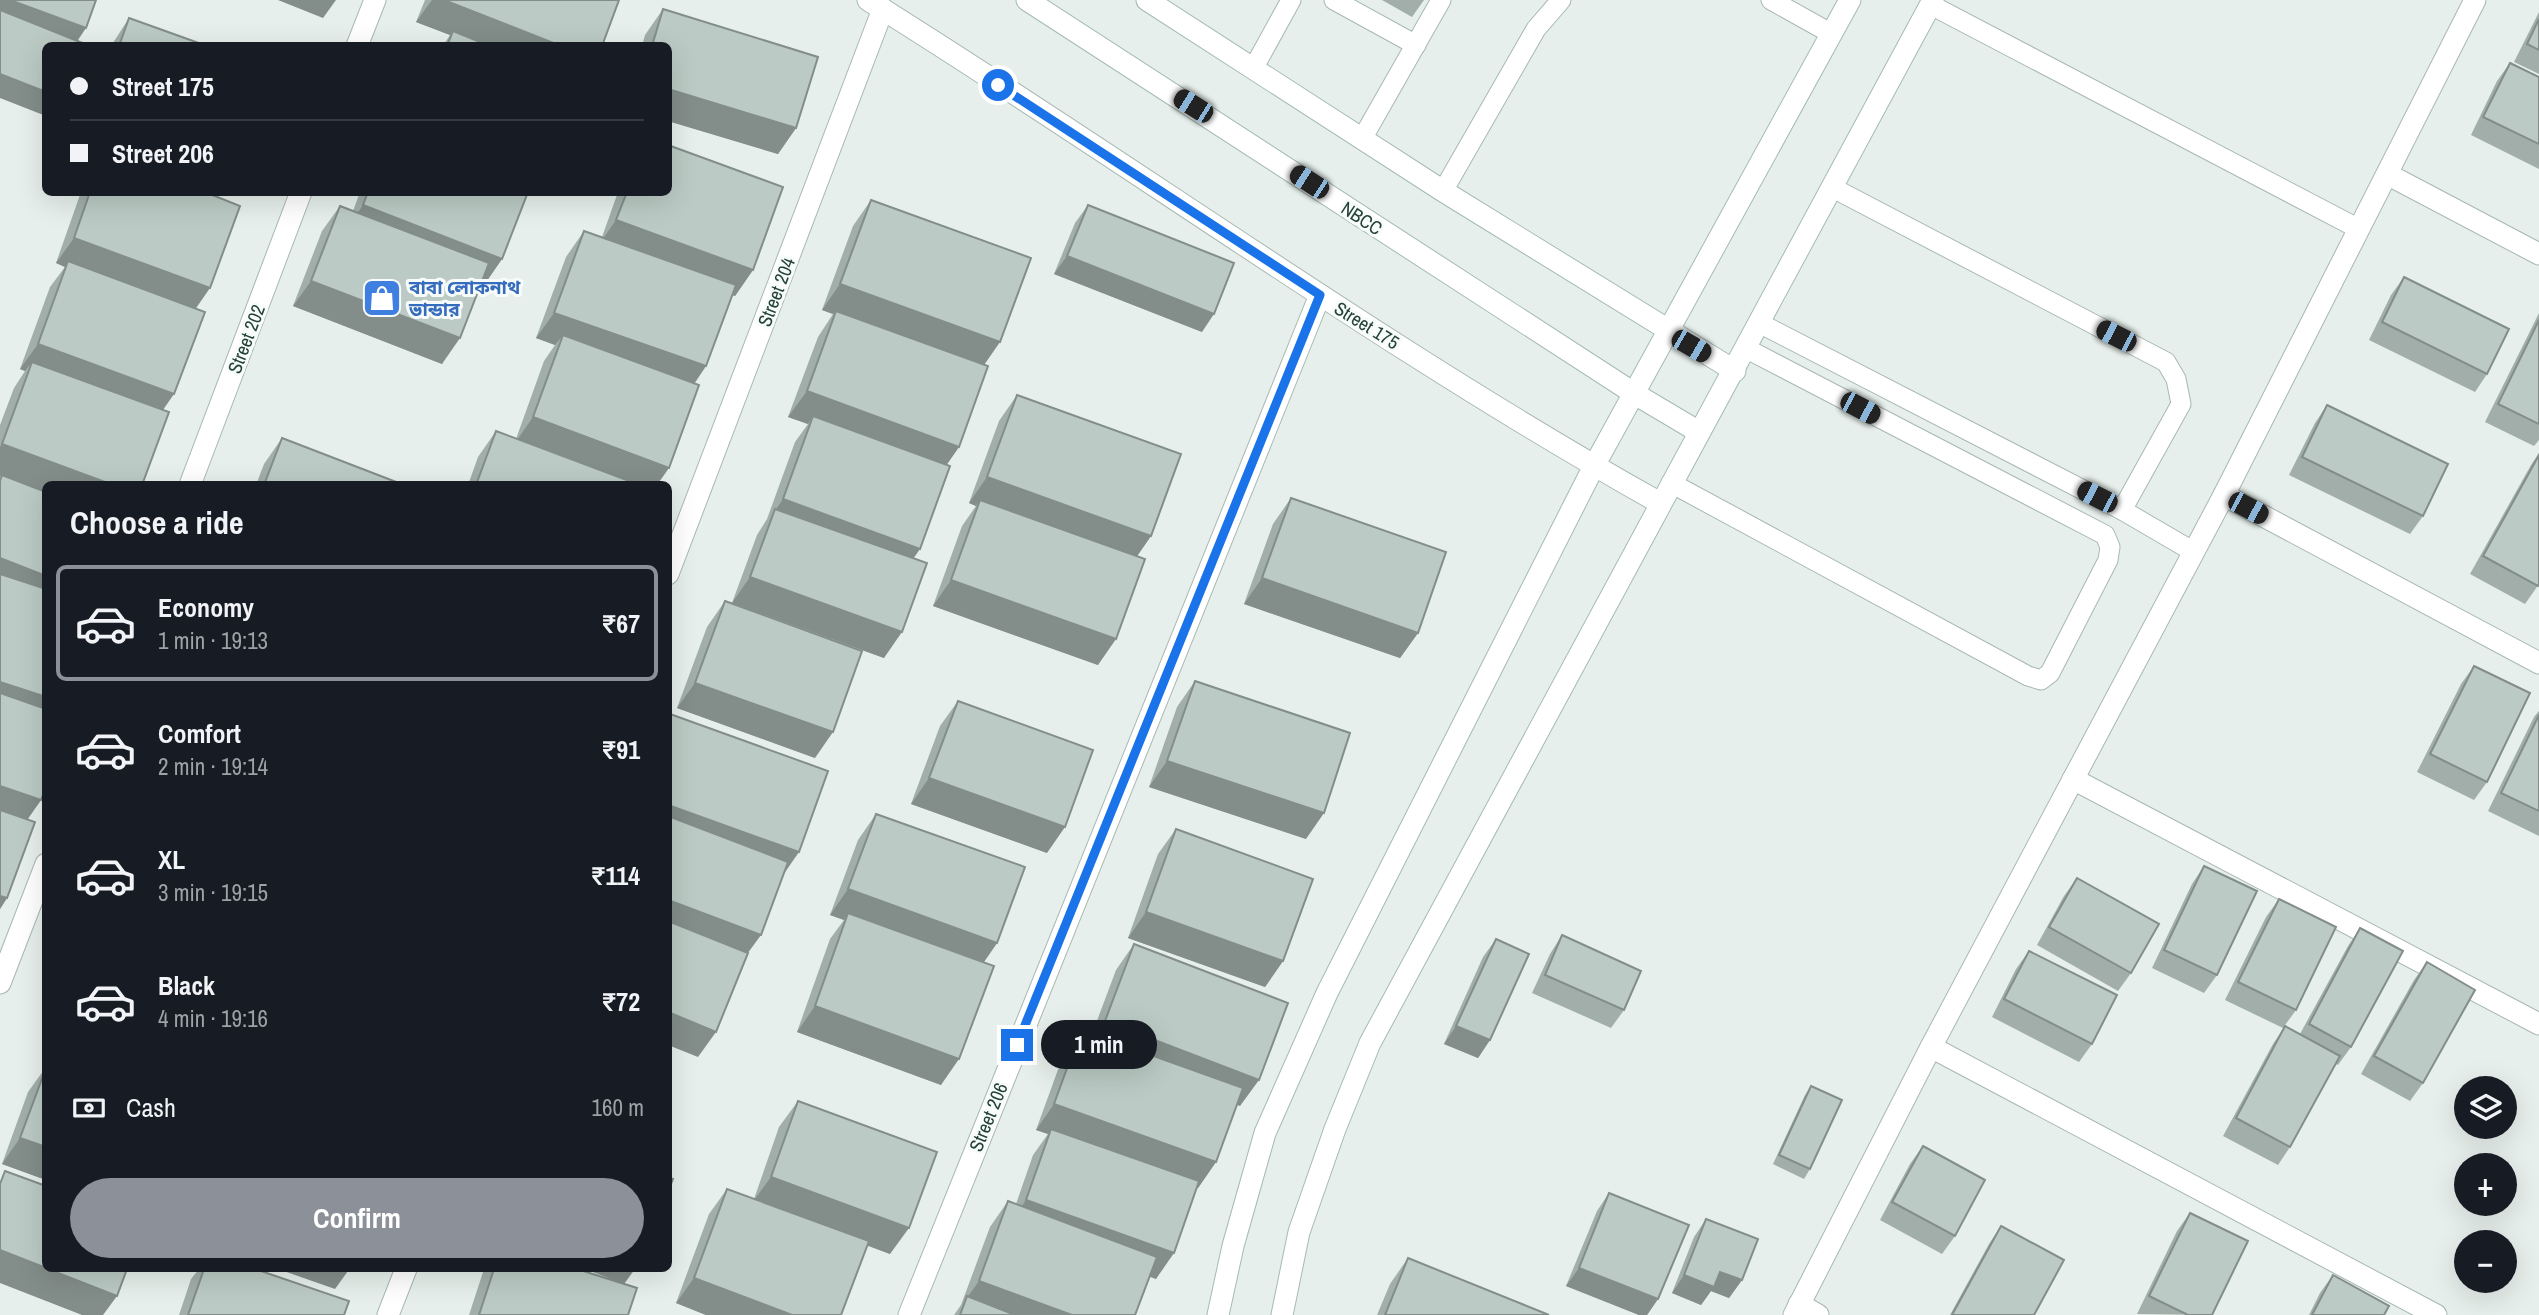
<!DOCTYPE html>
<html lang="en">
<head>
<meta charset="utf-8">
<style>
  :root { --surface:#171b24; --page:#20242c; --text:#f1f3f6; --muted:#9ea1a6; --line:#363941; --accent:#8c9099 }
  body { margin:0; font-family:"Archivo Narrow","Noto Sans Bengali",sans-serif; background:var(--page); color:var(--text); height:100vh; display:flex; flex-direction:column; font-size:26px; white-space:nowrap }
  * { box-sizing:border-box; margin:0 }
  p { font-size:23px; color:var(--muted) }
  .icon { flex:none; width:38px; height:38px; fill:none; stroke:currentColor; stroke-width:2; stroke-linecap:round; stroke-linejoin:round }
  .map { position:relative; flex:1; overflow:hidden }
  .drawer { position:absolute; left:42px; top:481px; width:630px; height:791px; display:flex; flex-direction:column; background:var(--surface); border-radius:10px; box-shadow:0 7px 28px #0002 }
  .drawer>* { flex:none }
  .top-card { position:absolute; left:42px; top:42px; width:630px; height:154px; border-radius:10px; box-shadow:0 7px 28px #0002; display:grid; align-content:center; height:154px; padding:0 28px; background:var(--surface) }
  .fabs { position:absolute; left:2454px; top:1076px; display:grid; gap:14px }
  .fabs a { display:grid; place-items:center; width:63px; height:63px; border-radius:50%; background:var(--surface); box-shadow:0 7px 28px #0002; font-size:35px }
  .end { position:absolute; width:32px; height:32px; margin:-16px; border:9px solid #1a73e8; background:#fff; box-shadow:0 0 0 4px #fff }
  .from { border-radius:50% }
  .bubble { position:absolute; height:49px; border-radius:24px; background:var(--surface); box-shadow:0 7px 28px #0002; font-size:23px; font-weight:700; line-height:49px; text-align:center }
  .car { position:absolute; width:21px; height:42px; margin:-21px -10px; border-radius:9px; box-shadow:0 0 5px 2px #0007; background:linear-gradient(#222 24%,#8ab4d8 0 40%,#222 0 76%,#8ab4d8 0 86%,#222 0) }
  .top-card b { display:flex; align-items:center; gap:24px; height:66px; font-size:26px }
  .top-card b+b { border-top:2px solid var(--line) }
  .top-card i { width:18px; height:18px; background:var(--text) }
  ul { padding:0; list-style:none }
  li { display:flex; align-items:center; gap:21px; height:116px; margin:0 14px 10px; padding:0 14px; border:4px solid transparent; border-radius:10px }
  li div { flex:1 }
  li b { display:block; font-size:26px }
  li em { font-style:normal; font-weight:700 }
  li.selected { border-color:var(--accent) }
  li>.icon { width:63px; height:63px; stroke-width:1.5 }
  h2 { padding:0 28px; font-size:32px; line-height:84px }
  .pay { display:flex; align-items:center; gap:18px; height:77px; padding:0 28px; font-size:26px }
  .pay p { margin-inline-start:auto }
  .primary-button { display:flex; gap:14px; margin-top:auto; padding:14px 28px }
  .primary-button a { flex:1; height:80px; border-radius:42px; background:var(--accent); color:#fff; font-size:28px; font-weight:700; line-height:80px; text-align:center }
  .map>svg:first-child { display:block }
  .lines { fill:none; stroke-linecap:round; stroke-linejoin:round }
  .lane-casing { stroke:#a8b8b2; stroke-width:21 }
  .street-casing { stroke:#a8b8b2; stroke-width:23 }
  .secondary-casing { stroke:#a4bbb3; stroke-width:23 }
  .lane { stroke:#fff; stroke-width:19 }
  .street { stroke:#fff; stroke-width:21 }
  .secondary { stroke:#fff; stroke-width:21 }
  .wall { fill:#a1aea9 }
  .shaded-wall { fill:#838d89 }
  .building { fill:#bbcac4; stroke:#838d89; stroke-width:2 }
  .route { stroke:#1a73e8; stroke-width:9 }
  .labels { text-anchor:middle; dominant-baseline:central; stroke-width:6; stroke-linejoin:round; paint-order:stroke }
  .street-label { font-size:19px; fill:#24423a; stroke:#f7fbf9 }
  .shop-label { font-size:19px; font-weight:bold; fill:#366cbe; stroke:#f7fbf9; text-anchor:start }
</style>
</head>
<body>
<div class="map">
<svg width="2539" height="1315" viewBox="0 0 2539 1315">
  <rect width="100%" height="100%" fill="#e6efeb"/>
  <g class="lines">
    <g class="lane-casing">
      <g id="lane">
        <polyline points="1334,0 1416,45"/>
        <polyline points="1771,0 1832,34"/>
        <polyline points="1931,5 2359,229"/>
        <polyline points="1253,69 1291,0"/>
        <polyline points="1362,139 1441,0"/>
        <polyline points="1833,188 2166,362 2176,379 2181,404 2122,510"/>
        <polyline points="1443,191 1536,29 1561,0"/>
        <polyline points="1761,324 2122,510 2194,552"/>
        <polyline points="1671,483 2028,676 2041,680 2050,673 2108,560 2110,547 2105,535 1747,349"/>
      </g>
    </g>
    <g class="street-casing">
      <g id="street">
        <path d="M868 0C1133 165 1386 350 1660 503"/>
        <polyline points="357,46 375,0"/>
        <polyline points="2387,174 2539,254"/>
        <polyline points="190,485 301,192"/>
        <polyline points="2224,495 2539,663"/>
        <polyline points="668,574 883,9"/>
        <polyline points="2073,779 2539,1024"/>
        <polyline points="0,983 46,864"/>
        <polyline points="1931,1047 2436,1315"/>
        <polyline points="1799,1304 1818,1315"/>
        <polyline points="388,1315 406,1269"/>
        <polyline points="909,1315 1320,295"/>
        <polyline points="1794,1315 1931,1047 2224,495 2475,0"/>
      </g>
    </g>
    <g class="secondary-casing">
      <g id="secondary">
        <polyline points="1027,0 1635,394 1699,432"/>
        <polyline points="1147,0 1443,191 1735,371"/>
        <polyline points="1218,1315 1233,1246 1265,1133 1327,993 1594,466 1850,0"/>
        <polyline points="1282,1315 1299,1232 1335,1129 1370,1043 1933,0"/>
      </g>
    </g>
    <use href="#lane" class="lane"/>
    <use href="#street" class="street"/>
    <use href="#secondary" class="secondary"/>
  </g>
  <g class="wall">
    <polygon points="425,0 619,0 602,46 443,46 450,35 416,22"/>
    <polygon points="1382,0 1424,0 1412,17"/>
    <polygon points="663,9 796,128 778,154 668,121 668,46 642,46 645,35"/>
    <polygon points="2539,12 2539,74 2514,62"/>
    <polygon points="129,18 207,46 111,46"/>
    <polygon points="2510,63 2539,77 2539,169 2471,135 2497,81"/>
    <polygon points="81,192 205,192 46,485 41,800 27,819 7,898 0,909 0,479 1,477 0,476 0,425 14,388 25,371 20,369 50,287 65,267 56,263"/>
    <polygon points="360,192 528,192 502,259 484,285 481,284 442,364 293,306 322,231 340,206 353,211"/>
    <polygon points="618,192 668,192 753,270 735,296 732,295 706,366 695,383 657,485 468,485 478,457 496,431 516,439 544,361 555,345 536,338 566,257 584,231 602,237"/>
    <polygon points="871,200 984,364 959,447 946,465 913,559 884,658 732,603 757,535 767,519 795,442 808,424 788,417 818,337 833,314 822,310 853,226"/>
    <polygon points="1088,205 1202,332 1054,274 1075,223"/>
    <polygon points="2404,277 2487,374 2475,392 2369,340 2391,295"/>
    <polygon points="2539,313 2539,440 2534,446 2485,422"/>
    <polygon points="1017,395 1151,536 1137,556 1098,665 933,606 962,526 976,506 969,503 999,421"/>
    <polygon points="2327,405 2423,516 2410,534 2289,475 2315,423"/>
    <polygon points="282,438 404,485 256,485 264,464"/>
    <polygon points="2539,453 2539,584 2525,604 2470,574 2531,465"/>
    <polygon points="1291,498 1418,633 1400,658 1244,604 1273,524"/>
    <polygon points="725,601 815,758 677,708 707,627"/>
    <polygon points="2474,666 2487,782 2474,800 2417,772 2461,684"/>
    <polygon points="1195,681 1306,839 1149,787 1177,707"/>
    <polygon points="958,701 1047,853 911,804 940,726"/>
    <polygon points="2539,711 2539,836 2488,811 2534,717"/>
    <polygon points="876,814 997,943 984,962 941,1085 797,1032 830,939 844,920 830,915 858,840"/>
    <polygon points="1176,829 1283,961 1265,987 1128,938 1158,854"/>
    <polygon points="2204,866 2217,975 2204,993 2152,968 2192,884"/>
    <polygon points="2077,878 2131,973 2118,991 2037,945 2064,896"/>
    <polygon points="2279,899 2296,1010 2283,1028 2225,1000 2266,917"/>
    <polygon points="2360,928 2351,1047 2338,1065 2336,1064 2290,1147 2278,1165 2223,1136 2273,1044 2285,1026 2300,1034 2348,946"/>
    <polygon points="1562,935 1624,1010 1611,1028 1532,993 1550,954"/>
    <polygon points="1496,939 1490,1040 1478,1058 1444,1044 1483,957"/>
    <polygon points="1134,944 1240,1106 1237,1104 1216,1162 1198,1188 1196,1188 1156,1279 1150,1276 1135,1315 954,1315 961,1305 990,1227 1008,1201 1016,1204 1033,1155 1048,1134 1036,1130 1063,1056 1081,1030 1092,1034 1116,970"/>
    <polygon points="2029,951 2092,1044 2079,1062 1992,1017 2016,969"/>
    <polygon points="2427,962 2423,1083 2410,1101 2361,1074 2414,980"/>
    <polygon points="46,1067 46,1180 2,1164 28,1092"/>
    <polygon points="1811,1086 1810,1169 1804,1179 1773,1164 1805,1095"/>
    <polygon points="798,1101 890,1254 867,1245 841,1315 706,1315 676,1303 709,1214 727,1189 754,1199 779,1127"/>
    <polygon points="1923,1146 1955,1236 1942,1254 1880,1220 1910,1164"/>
    <polygon points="1609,1193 1658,1299 1647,1315 1639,1315 1566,1286 1597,1211"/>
    <polygon points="2190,1213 2212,1315 2137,1314 2177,1231"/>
    <polygon points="1706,1219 1742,1280 1729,1298 1711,1291 1701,1305 1672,1293 1694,1237"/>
    <polygon points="2001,1226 2034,1315 1950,1315 1989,1244"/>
    <polygon points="1408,1258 1549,1315 1377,1315 1390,1284"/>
    <polygon points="199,1269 255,1269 344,1315 179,1315 191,1279"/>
    <polygon points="484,1269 577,1269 624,1284 628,1315 469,1315"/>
    <polygon points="2333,1275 2384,1315 2309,1315 2320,1293"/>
  </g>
  <g class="shaded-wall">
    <polygon points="0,0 10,0 86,28 74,46 0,19"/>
    <polygon points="278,0 336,0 323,18"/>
    <polygon points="432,0 444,0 561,46 476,46 453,31 450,35 416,22"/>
    <polygon points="0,74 46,92 46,116 0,98"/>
    <polygon points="668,89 796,128 778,154 668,121"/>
    <polygon points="363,205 502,259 484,285 345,231"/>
    <polygon points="616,220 753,270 735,296 598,246"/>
    <polygon points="74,238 210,288 192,314 68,261 65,267 56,263"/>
    <polygon points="1067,256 1214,314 1202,332 1054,274"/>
    <polygon points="311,281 460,338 442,364 293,306"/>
    <polygon points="840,284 1000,342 982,368 836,311 833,314 822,310"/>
    <polygon points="554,313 706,366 688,392 563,335 555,345 536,338"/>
    <polygon points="38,344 174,394 156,420 32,362 25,371 20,369"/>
    <polygon points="807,391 959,447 941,473 813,416 808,424 788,417"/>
    <polygon points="533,417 669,468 657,485 627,485 515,443"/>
    <polygon points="2,444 113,485 46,485 46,493 0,476 0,447"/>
    <polygon points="987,477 1151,536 1133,562 980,500 976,506 969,503"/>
    <polygon points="783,499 920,549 902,575 773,514"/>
    <polygon points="0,558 46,576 46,599 0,581"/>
    <polygon points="750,577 902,632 884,658 732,603"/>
    <polygon points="1262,578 1418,633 1400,658 1244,604"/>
    <polygon points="951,580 1116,639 1098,665 933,606"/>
    <polygon points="0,682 46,697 46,724 0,714"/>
    <polygon points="695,683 833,732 815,758 677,708"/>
    <polygon points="1167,761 1324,813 1306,839 1149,787"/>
    <polygon points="929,778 1065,827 1047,853 911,804"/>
    <polygon points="0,786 41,800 23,826 0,818"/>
    <polygon points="668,805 799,852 781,878 668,837"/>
    <polygon points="848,889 997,943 979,969 848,913 844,920 830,915"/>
    <polygon points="0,896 7,898 0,909"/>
    <polygon points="668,900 761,935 742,961 668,932"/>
    <polygon points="1146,912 1283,961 1265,987 1128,938"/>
    <polygon points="815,1006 959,1059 941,1085 797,1032"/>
    <polygon points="668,1012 716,1032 698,1057 668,1045"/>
    <polygon points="1105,1021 1259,1080 1240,1106 1087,1046"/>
    <polygon points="1456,1026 1490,1040 1478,1058 1444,1044"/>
    <polygon points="1054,1104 1216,1162 1198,1188 1049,1134 1051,1129 1048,1134 1036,1130"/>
    <polygon points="20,1138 46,1147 46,1180 2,1164"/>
    <polygon points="771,1177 909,1228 890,1254 752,1203"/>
    <polygon points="1026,1200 1174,1253 1156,1279 1008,1226"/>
    <polygon points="0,1250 46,1268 46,1269 48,1269 117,1296 103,1315 82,1315 0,1283"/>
    <polygon points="1579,1268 1658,1299 1647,1315 1639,1315 1566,1286"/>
    <polygon points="278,1269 341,1269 348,1271 335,1289"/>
    <polygon points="585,1269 635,1269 624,1284"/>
    <polygon points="1720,1272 1742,1280 1729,1298 1711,1291 1701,1305 1672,1293 1684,1275"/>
    <polygon points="694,1278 792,1315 706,1315 676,1303"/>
    <polygon points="979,1281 1072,1315 984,1315 967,1298"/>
  </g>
  <g class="building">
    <polygon points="10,0 96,0 86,28"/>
    <polygon points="444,0 619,0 602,46 561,46"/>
    <polygon points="663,9 818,57 796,128 668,89 668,46 652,46"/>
    <polygon points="0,10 90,46 46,46 46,92 0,74"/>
    <polygon points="129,18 207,46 119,46"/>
    <polygon points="2539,19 2539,50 2527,44"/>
    <polygon points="453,31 490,46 447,46"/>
    <polygon points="2510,63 2539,77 2539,144 2483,117"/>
    <polygon points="668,145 783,187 753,270 616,220 627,192 668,192"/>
    <polygon points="90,192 205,192 240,206 210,288 74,238"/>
    <polygon points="368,192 528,192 502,259 363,205"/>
    <polygon points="871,200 1031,258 1000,342 840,284"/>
    <polygon points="1088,205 1234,263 1214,314 1067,256"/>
    <polygon points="340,206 489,263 460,338 311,281"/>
    <polygon points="584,231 736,285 706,366 554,313"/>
    <polygon points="68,261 205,312 174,394 38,344"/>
    <polygon points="2404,277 2509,329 2487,374 2382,322"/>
    <polygon points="836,311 988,366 959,447 807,391"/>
    <polygon points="2539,320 2539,424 2498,404"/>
    <polygon points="563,335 699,385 669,468 533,417"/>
    <polygon points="32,362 169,412 142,485 113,485 2,444"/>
    <polygon points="1017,395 1181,454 1151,536 987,477"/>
    <polygon points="2327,405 2448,464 2423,516 2302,457"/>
    <polygon points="813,416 950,466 920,549 783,499"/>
    <polygon points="496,431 640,485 476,485"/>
    <polygon points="282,438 404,485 264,485"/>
    <polygon points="2539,455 2539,584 2538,586 2483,556"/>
    <polygon points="2,475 46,492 46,576 0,558 0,481"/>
    <polygon points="1291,498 1446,552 1418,633 1262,578"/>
    <polygon points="980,500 1145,559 1116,639 951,580"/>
    <polygon points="775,509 927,563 902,632 750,577"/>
    <polygon points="0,574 46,589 46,697 0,682"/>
    <polygon points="725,601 862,651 833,732 695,683"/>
    <polygon points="2474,666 2530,693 2487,782 2430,754"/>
    <polygon points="1195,681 1350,733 1324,813 1167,761"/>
    <polygon points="0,693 46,709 46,787 41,800 0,786"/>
    <polygon points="958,701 1093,750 1065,827 929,778"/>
    <polygon points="670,714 828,771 799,852 668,805 668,718"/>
    <polygon points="2539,715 2539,811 2501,793"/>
    <polygon points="0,810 35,822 7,898 0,896"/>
    <polygon points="876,814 1025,867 997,943 848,889"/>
    <polygon points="668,816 788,862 761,935 668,900"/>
    <polygon points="1176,829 1313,879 1283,961 1146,912"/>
    <polygon points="2204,866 2257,891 2217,975 2164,950"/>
    <polygon points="2077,878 2159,924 2131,973 2049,927"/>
    <polygon points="2279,899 2336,927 2296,1010 2238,982"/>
    <polygon points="848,913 994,966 959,1059 815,1006"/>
    <polygon points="668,921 748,953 716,1032 668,1012"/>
    <polygon points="2360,928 2403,951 2351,1047 2309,1024"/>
    <polygon points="1562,935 1641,971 1624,1010 1545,975"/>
    <polygon points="1496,939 1529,954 1490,1040 1456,1026"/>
    <polygon points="1134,944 1288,1003 1259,1080 1105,1021"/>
    <polygon points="2029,951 2117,995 2092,1044 2004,999"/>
    <polygon points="2427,962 2475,990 2423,1083 2374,1056"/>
    <polygon points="2285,1026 2340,1056 2290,1147 2236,1118"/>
    <polygon points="1081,1030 1243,1088 1216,1162 1054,1104"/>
    <polygon points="46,1068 46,1147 20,1138"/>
    <polygon points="1811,1086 1842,1100 1810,1169 1779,1155"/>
    <polygon points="798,1101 937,1152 909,1228 771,1177"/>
    <polygon points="1051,1129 1199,1181 1174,1253 1026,1200"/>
    <polygon points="1923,1146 1985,1180 1955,1236 1892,1202"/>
    <polygon points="5,1171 46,1186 46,1268 0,1250 0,1184"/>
    <polygon points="668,1177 673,1179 668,1191"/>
    <polygon points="727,1189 869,1241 841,1315 792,1315 694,1278"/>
    <polygon points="1609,1193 1689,1225 1658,1299 1579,1268"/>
    <polygon points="1008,1201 1157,1257 1135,1315 1072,1315 979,1281"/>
    <polygon points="2190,1213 2248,1241 2212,1315 2188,1315 2149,1296"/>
    <polygon points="1706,1219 1758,1239 1742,1280 1720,1272 1714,1287 1684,1275"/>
    <polygon points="2001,1226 2064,1260 2034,1315 1952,1315"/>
    <polygon points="1408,1258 1549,1315 1385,1315"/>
    <polygon points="48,1269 127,1269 117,1296"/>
    <polygon points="204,1269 255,1269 349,1301 344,1315 188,1315"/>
    <polygon points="494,1269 577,1269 637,1288 628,1315 479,1315"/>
    <polygon points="2333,1275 2389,1306 2384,1315 2312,1315"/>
    <polygon points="967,1296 1015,1315 960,1315"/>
  </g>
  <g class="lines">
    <polyline class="route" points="998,85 1320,295 1017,1045"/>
  </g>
  <defs>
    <g id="shop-square" transform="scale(2.0125)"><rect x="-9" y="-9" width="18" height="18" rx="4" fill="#3f7fe0" stroke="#f7fbf9"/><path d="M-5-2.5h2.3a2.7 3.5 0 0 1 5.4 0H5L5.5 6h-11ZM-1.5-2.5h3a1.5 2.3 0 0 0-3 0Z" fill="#fff"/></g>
  </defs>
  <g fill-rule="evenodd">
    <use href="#shop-square" x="382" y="298"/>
  </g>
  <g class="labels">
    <g class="street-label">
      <text transform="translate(1362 218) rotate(33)">NBCC</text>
      <text transform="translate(776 292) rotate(-69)">Street 204</text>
      <text transform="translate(1367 325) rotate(32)">Street 175</text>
      <text transform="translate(246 339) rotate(-69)">Street 202</text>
      <text transform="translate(988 1117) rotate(-68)">Street 206</text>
    </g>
    <g class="shop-label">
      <text x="409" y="287">বাবা লোকনাথ<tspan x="409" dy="22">ভান্ডার</tspan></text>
    </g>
  </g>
</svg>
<div class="fabs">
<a><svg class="icon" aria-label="layers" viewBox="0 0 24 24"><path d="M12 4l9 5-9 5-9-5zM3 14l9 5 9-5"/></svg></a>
<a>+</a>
<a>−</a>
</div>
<i class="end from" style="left:998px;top:85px"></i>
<i class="end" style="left:1017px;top:1045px"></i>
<div class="bubble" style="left:1041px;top:1020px;width:116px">1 min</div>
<i class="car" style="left:1193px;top:106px;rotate:302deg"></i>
<i class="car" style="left:1309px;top:182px;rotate:303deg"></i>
<i class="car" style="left:2116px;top:336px;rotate:297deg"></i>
<i class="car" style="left:1691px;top:346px;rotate:120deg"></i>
<i class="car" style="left:1860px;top:408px;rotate:118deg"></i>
<i class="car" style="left:2097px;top:497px;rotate:297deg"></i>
<i class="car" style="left:2248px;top:508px;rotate:118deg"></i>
<div class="top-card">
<b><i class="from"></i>Street 175</b>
<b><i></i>Street 206</b>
</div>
<section class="drawer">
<h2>Choose a ride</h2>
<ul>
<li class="selected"><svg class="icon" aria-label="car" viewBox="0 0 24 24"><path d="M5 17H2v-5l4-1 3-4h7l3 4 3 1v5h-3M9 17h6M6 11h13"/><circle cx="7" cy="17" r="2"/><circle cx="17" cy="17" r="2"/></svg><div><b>Economy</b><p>1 min · 19:13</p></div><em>₹67</em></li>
<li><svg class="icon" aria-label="car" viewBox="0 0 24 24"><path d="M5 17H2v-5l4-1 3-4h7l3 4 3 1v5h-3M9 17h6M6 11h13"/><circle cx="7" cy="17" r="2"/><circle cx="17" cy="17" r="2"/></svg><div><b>Comfort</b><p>2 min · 19:14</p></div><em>₹91</em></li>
<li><svg class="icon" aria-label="car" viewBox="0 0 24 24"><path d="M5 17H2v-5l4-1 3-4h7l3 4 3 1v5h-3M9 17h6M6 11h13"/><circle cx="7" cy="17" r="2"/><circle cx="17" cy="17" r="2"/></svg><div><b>XL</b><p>3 min · 19:15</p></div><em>₹114</em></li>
<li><svg class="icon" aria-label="car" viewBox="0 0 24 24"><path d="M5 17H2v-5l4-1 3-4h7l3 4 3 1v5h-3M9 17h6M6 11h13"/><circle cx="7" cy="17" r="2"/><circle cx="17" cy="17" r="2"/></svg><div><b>Black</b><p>4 min · 19:16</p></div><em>₹72</em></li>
</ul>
<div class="pay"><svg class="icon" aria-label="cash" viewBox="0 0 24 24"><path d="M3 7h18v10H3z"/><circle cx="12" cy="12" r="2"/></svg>Cash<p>160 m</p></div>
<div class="primary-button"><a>Confirm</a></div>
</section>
</div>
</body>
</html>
